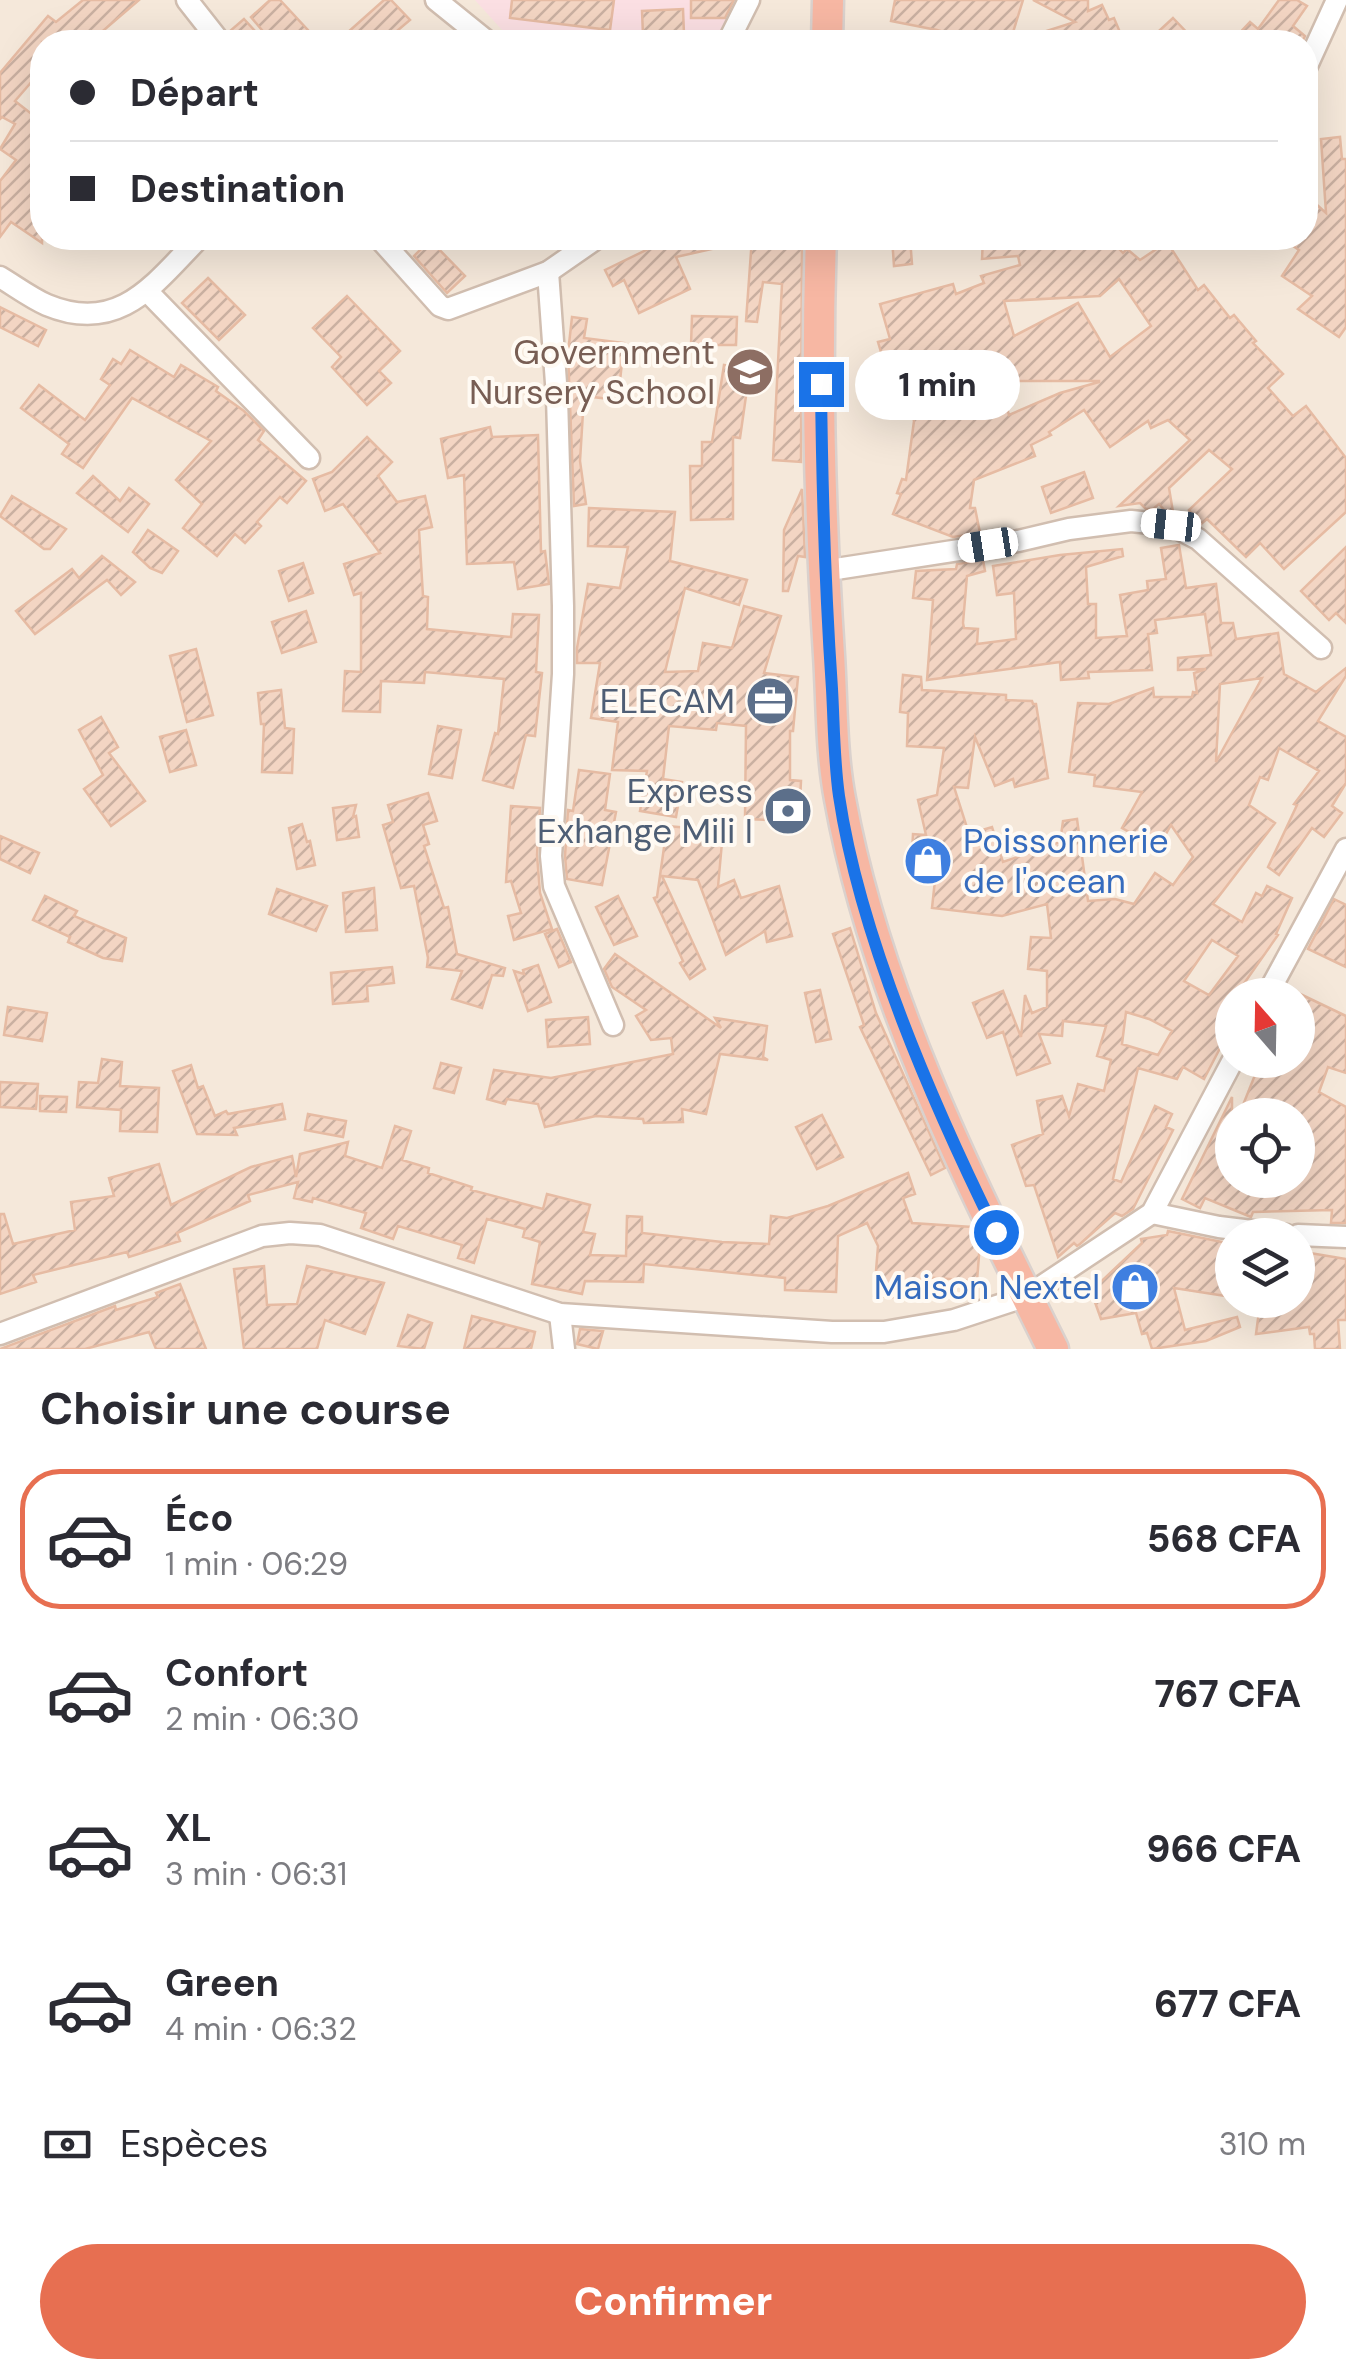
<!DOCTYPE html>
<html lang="fr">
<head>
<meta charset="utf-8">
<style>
  :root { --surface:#fff; --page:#f7f7f7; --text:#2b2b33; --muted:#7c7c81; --line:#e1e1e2; --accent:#e76f51 }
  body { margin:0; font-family:"DM Sans",sans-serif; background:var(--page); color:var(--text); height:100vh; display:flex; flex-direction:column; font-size:38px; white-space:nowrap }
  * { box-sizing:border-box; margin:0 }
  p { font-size:32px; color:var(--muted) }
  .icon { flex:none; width:55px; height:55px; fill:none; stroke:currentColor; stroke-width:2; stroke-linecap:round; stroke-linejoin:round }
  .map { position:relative; height:1349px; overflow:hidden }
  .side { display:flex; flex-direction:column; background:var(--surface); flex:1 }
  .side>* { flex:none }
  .banner { position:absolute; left:30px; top:30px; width:1288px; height:220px; border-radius:40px; box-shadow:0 10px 40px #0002; display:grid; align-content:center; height:220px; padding:0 40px; background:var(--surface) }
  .needle { width:65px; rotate:340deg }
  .tools { position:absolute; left:1215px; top:978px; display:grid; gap:20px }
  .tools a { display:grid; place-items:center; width:100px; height:100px; border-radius:50%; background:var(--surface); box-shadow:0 10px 40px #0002; font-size:50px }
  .end { position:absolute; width:45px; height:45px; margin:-22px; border:12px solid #1a73e8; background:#fff; box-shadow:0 0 0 5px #fff }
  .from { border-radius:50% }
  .bubble { position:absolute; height:70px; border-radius:35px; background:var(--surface); box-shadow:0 10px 40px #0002; font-size:32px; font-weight:800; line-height:70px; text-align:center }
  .car { position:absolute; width:30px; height:60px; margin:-30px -15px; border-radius:12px; box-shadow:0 0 8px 2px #0007; background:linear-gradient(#fff 24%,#345 0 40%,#fff 0 76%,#345 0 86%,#fff 0) }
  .banner b { display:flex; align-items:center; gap:35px; height:95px; font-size:38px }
  .banner b+b { border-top:2px solid var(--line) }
  .banner i { width:25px; height:25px; background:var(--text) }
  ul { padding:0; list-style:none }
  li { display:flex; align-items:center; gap:30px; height:140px; margin:0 20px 15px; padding:0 20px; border:5px solid transparent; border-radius:40px }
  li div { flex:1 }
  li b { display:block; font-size:38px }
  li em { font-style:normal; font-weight:800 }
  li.selected { border-color:var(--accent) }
  li>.icon { width:90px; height:90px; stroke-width:1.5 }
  h2 { padding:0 40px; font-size:45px; line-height:120px }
  .pay { display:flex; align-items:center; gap:25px; height:110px; padding:0 40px; font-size:38px }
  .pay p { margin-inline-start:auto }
  .action { display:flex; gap:20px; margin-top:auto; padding:20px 40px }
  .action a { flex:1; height:115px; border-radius:60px; background:var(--accent); color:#fff; font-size:40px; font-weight:800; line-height:115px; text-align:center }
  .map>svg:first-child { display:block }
  .residential { fill:#f5e8da; fill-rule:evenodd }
  .medical { fill:#fbdfe3 }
  .building { fill:url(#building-hatch); stroke:#e6bba3; stroke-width:2.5; fill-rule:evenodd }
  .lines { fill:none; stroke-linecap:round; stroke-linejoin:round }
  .minor-casing { stroke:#d1beb0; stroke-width:25 }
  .highway-casing { stroke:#dad1cd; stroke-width:35 }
  .minor { stroke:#fff; stroke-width:20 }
  .highway { stroke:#f7b7a3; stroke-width:30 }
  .route { stroke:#1a73e8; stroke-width:12 }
  .labels { text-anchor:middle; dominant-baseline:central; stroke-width:8; stroke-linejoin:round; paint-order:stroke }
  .education-label { font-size:35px; fill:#785e54; stroke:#fffaf3; text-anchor:end }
  .service-label { font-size:35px; fill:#4e5e75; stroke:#fffaf3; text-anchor:end }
  .shop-label { font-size:35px; fill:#366cbe; stroke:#fffaf3; text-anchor:start }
</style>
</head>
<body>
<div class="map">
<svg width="1346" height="1349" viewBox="0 0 1346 1349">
  <defs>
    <pattern id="building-hatch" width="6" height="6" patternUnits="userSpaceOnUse" patternTransform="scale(2.5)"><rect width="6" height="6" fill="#f3d5c3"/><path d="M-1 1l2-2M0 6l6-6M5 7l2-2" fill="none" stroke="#cab0a1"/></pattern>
  </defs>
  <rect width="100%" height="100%" fill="#fdf6ec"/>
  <path class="residential" d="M0 0H1346V1349H0ZM42 42H1305V238H42ZM1232 995H1298V1060H1232ZM1232 1115H1298V1180H1232ZM1232 1235H1298V1300H1232Z"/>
  <polygon class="medical" points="475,0 751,0 748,35 660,42 539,42 502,30"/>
  <g class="building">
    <polygon points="83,0 139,0 90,42 42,42 42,86 34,79 15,101 42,122 42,243 11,222 0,237 0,181 16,160 0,149 15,124 2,117 0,119 0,73 48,16 56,22"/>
    <polygon points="270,0 280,0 319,42 272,42 251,17"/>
    <polygon points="384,0 391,0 410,20 384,42 357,42 347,33"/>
    <polygon points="512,0 614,0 610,30 510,18"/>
    <polygon points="691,0 734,0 725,18 691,18"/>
    <polygon points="895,0 1023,0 1010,42 977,42 937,30 891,21"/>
    <polygon points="1033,0 1088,0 1088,11 1102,5 1109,20 1114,18 1122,37 1098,42 1094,33 1063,42 1022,42 1021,39 1075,22"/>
    <polygon points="1279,0 1297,0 1307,6 1293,26 1305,36 1302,42 1231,42 1250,22 1258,29"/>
    <polygon points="683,9 684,34 643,35 642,11"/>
    <polygon points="1173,18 1196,42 1147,42"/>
    <polygon points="244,19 255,31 240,42 230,31"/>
    <polygon points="1340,137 1342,159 1346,159 1346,327 1339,337 1298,309 1312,296 1282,276 1299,250 1281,238 1305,238 1305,194 1326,213 1321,139"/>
    <polygon points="671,238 734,238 734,244 676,257 690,289 639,313 624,280 613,286 605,270"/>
    <polygon points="752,238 802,238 801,462 773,460 782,284 763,282 757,322 746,321"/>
    <polygon points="892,238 910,238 912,264 894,266"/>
    <path d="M983 238H1109L1123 253 1127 249 1140 260 1167 242 1198 290 1204 285 1230 318 1234 315 1256 341 1253 343 1283 374 1268 388 1293 416 1306 406 1346 458V512L1284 569 1260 543 1246 557 1207 519 1201 524 1189 510 1232 469 1209 450 1169 488 1173 512 1165 511 1159 504 1153 509H1146L1140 503 1119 506 1190 440 1168 420 1151 428 1148 421 1110 447 1084 410 1049 432 1051 435 1031 445 1035 456 974 480 970 508H975L980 533 953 537 893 514 901 494 897 493 902 479 906 480 914 421 898 366 886 369 878 342 890 339 880 304 953 284 956 294 984 283 981 276 1020 265 1018 256 982 259ZM1119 279 1151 326 1110 357 1078 303 1014 336 1004 301 1100 296ZM984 381H1099V382L1060 393 1009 415 1007 408 986 414Z"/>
    <polygon points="430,240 465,276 447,293 414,256"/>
    <polygon points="208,278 245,315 219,340 182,303"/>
    <polygon points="347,296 400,351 379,371 391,383 367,405 332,367 341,357 313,328"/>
    <polygon points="0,307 46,330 38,346 0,327"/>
    <polygon points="692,316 737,317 736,345 691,345"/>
    <polygon points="572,317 587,319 584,338 624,343 618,400 584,396 580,461 586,504 574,506 568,353"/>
    <polygon points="130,350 174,377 181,365 218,387 216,391 244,411 264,431 258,440 306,481 287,503 280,497 257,522 261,526 245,543 235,534 217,556 183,528 202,504 176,480 211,441 132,398 83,468 62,454 69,444 21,408 39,385 85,420 110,385 101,379 113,359 121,364"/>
    <polygon points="724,365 750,368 740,438 733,437 733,519 691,520 690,466 702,466 702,442 712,442"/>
    <polygon points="490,427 492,437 538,435 541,552 545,551 549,584 518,589 514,562 467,564 464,475 448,478 441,439"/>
    <polygon points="367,437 392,462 378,476 397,502 425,496 432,527 419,530 423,596 428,597 427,629 511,637 513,614 539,615 536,672 542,673 535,736 526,735 513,788 483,780 495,733 498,734 504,679 425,672 424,683 381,681 380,712 343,711 345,671 361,672 361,593 354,595 344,564 380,553 343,504 325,511 313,479 332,472"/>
    <polygon points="1084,472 1093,498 1051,513 1042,487"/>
    <polygon points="93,476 120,501 129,488 149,504 128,532 77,493"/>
    <polygon points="802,489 805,557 798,556 788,591 783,591 784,530"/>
    <polygon points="12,496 66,529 50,549 44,549 0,516"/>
    <polygon points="589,508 675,512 670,561 747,580 739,605 685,588 665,672 698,671 703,643 732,648 744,606 781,616 764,673 798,677 793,731 790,731 790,780 801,781 799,821 745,819 746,726 717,723 716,730 669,726 663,779 682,782 676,817 640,811 647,771 612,770 618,722 591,718 600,663 577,663 577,648 588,584 620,588 628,547 588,546"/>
    <polygon points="148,530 178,551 162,573 150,568 133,552"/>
    <path d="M1179 545 1186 588 1216 584 1221 623H1233L1236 639 1278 633 1284 674 1316 692 1346 668V676L1318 721 1346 737V783L1332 806 1342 813 1324 837 1312 828 1279 875 1268 867 1297 805 1294 804 1319 771 1279 748 1268 780 1260 777 1249 805 1275 823 1213 904 1242 922 1256 893 1262 896 1267 886 1292 898 1276 934 1278 935 1236 995H1232V1025L1204 1079 1183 1067 1177 1079 1138 1068 1113 1179 1121 1182 1155 1106 1172 1114 1166 1127 1173 1130 1133 1209 1122 1216 1115 1213 1080 1244 1077 1246 1074 1243 1058 1257 1034 1185 1026 1186 1012 1145 1043 1134 1037 1101 1062 1096 1069 1116 1078 1084 1104 1091 1111 1060 1097 1056 1106 1026 1063 1021 1062 1036 1039 1034 1050 1063 1017 1075 1003 1032 987 1038 973 1003 1003 991 1021 1037 1025 995 1032 1013 1047 1007V971L1028 969 1031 937 1051 938 1047 904 1002 916 932 908 936 871 911 870 913 834 926 835 918 800 937 795 944 748 907 746 908 713 900 712 903 675 921 677 922 690 1006 695V700L1032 701 1033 704H1036L1048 778 1015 787 1013 779 995 786 975 737 968 788 954 787 969 834 992 827 1003 862 1060 842 1063 821 1077 819 1088 901 1115 899 1134 904 1155 873 1173 885 1193 857 1171 825 1158 848 1122 828 1142 792 1094 786 1095 775 1069 772 1078 703 1109 704 1153 688 1154 697H1192L1193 692 1197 693 1194 673 1206 669 1178 670V658L1211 655 1205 614 1155 620 1157 633 1148 634 1152 670 1088 672 1089 678 1061 680 1060 662 927 680 933 600 913 598 916 571 956 569 957 564 983 560 985 571 967 576 963 623 964 628 978 629 977 644 1016 639 1014 593 997 595 993 566 1060 555 1122 549 1123 556 1086 567 1088 604H1096V638L1127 636 1120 595 1148 590 1147 581 1166 579 1161 548ZM1262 678 1216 762 1220 684ZM1212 940 1238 956 1209 995 1184 981ZM1126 1012 1149 1019 1172 1031 1158 1055 1122 1044Z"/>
    <polygon points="1346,547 1346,623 1336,613 1329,620 1301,591"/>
    <polygon points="102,556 135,582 121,595 107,580 35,634 16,611 72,569 79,578"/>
    <polygon points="303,563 313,593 289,601 279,571"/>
    <polygon points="306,611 316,642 282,653 272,622"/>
    <polygon points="196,649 213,715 187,722 170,656"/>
    <polygon points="281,690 285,728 294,729 292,773 262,772 264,724 261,724 258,693"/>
    <polygon points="101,717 118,747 109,753 145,801 111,826 84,789 103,775 79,730"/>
    <polygon points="438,726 461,730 452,778 429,774"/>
    <polygon points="186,730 196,765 170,772 160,737"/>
    <polygon points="579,770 610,774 605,810 616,812 602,885 567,879 565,856 568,810 573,811"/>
    <polygon points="428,793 437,821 423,825 429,844 424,846 444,908 448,907 457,954 505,968 503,976 492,975 482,1008 452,999 462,971 427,967 428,958 414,886 401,888 383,825 393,822 388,805"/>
    <polygon points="356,805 353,817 356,816 359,837 337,840 333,808"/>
    <polygon points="511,806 540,808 537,855 540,893 552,929 514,940 508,916 521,913 511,881 506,882"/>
    <polygon points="302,824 307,842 310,841 315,865 297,869 289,828"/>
    <polygon points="667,826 723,831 718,887 734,880 741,898 779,886 792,936 767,942 765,931 726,955 698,880 662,876 705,969 690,979 680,963 683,961 654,898 657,897"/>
    <polygon points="0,836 39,853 30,873 0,859"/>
    <polygon points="374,888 377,930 346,932 343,893"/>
    <polygon points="277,889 327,906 316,931 269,914"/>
    <polygon points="45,896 77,911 74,916 126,938 122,961 103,958 68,942 70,937 33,920"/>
    <polygon points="618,896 637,936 614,945 596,907"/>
    <polygon points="1334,899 1346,905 1346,967 1308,949"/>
    <polygon points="850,928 876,1013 945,1168 931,1175 860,1027 864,1025 833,934"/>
    <polygon points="557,929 571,962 559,967 545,934"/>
    <polygon points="615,954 721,1028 715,1018 767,1026 763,1057 768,1060 720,1054 706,1114 682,1109 683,1122 644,1123 643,1119 596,1116 545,1127 538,1104 507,1099 505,1104 487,1099 494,1070 551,1078 673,1054 671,1038 651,1040 636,1016 646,1010 612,987 604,969"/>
    <polygon points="538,965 551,1002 528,1011 514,971 524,974 523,970"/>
    <polygon points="392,967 394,983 367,986 368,1001 333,1004 331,973"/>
    <polygon points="820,990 831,1039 816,1042 805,993"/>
    <polygon points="1298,993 1346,1016 1346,1073 1328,1067 1319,1092 1346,1107 1346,1223 1331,1223 1332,1210 1253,1212 1251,1217 1205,1198 1200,1208 1182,1199 1232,1097 1232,1180 1298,1180 1298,1115 1239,1115 1261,1060 1298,1060"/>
    <polygon points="8,1007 47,1013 42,1041 4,1035"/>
    <polygon points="588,1017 590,1044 548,1047 546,1020"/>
    <polygon points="102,1059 122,1062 120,1086 159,1088 157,1132 120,1131 121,1110 77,1107 79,1082 98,1083"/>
    <polygon points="441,1063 461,1068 454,1093 434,1088"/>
    <polygon points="191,1065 198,1088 203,1086 215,1116 226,1111 228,1114 282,1104 285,1119 234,1128 237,1135 197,1134 173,1071"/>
    <polygon points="0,1082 38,1084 36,1109 0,1107"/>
    <polygon points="40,1096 67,1097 66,1112 40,1111"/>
    <polygon points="308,1114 346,1121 343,1137 305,1130"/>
    <polygon points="822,1115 843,1157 817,1169 796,1127"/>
    <polygon points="395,1126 411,1131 402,1160 429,1168 428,1173 472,1187 471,1190 543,1209 547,1194 590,1205 583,1232 595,1234 590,1255 626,1256 627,1216 642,1217 642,1233 722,1242 769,1244 771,1216 787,1218 828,1206 908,1173 915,1194 903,1198 912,1223 972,1227 980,1243 977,1281 923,1277 922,1299 874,1296 878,1246 867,1223 838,1236 836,1292 785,1290 785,1278 644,1264 643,1282 585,1281 582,1294 532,1284 540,1242 523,1237 525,1229 487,1219 474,1263 458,1258 462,1245 398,1226 393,1239 361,1228 366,1213 313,1198 312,1202 294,1198 298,1182 248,1195 250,1201 177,1233 180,1241 129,1257 127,1252 33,1275 36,1282 0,1294 0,1214 4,1214 13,1244 75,1230 71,1202 114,1196 109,1178 159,1164 171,1205 251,1167 292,1156 296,1177 300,1154 348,1142 345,1156 382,1168"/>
    <polygon points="1168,1231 1232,1244 1232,1297 1174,1288 1185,1330 1237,1317 1240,1327 1206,1341 1152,1349 1147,1333 1142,1334 1136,1313 1101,1319 1091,1291 1142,1243 1141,1239 1167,1235"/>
    <polygon points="1298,1251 1346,1259 1346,1320 1338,1320 1340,1349 1315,1349 1314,1334 1310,1334 1309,1327 1256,1334 1259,1311 1298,1302"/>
    <polygon points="264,1266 267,1305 297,1304 307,1266 384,1283 365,1334 325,1320 317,1349 244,1349 234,1269"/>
    <polygon points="180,1284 206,1349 156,1349 149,1332 85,1349 0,1349 115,1306 116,1310 158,1297 156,1293"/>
    <polygon points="408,1315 432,1323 424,1349 398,1346"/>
    <polygon points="472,1316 535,1332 531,1349 464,1349"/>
    <polygon points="580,1329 603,1331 598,1349 577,1344"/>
  </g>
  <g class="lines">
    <g class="minor-casing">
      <g id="minor">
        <polyline points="187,0 220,42"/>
        <polyline points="436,0 488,42"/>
        <polyline points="728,42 749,0"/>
        <polyline points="1305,70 1337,0"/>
        <polyline points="379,238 440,306 448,309 548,272 597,238"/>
        <polyline points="548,272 557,397 563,606 563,674 551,856 554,886 613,1025"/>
        <path d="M0 277C15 286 31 298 47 305 119 335 154 284 199 238"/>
        <polyline points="147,291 309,458"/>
        <polyline points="823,571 1018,541 1069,529 1131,521 1171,525 1198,539 1321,648"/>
        <polyline points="1267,995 1346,849"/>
        <polyline points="1152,1213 1219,1227 1286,1235"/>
        <polyline points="1298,1235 1346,1237"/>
        <polyline points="560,1314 564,1349"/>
        <polyline points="0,1334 262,1236 290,1233 320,1235 560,1314 832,1332 884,1332 954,1320 1027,1296 1152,1213 1233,1060"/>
      </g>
    </g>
    <g class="highway-casing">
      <g id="highway">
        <polyline points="827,42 828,0"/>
        <path d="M821 238C816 376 820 517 829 655 832 702 831 752 840 799 875 992 966 1174 1053 1349"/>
      </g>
    </g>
    <use href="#minor" class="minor"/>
    <use href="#highway" class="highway"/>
  </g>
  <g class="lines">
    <path class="route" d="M821 384C822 486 825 588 832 689 834 724 834 761 839 796 860 938 933 1104 996 1232"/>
  </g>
  <defs>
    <g id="school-disc" transform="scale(2.5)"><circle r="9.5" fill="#8d6e63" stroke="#fffaf3"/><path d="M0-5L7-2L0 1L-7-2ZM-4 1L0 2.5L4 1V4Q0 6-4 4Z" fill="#fff"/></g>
    <g id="office-disc" transform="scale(2.5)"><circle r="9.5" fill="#5c6f8a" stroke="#fffaf3"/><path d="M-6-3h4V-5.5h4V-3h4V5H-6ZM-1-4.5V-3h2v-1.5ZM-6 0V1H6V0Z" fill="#fff"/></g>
    <g id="bank-disc" transform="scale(2.5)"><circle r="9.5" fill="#5c6f8a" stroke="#fffaf3"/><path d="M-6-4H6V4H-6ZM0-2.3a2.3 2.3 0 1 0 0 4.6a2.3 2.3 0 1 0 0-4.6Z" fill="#fff"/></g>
    <g id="shop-disc" transform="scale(2.5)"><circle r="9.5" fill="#3f7fe0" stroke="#fffaf3"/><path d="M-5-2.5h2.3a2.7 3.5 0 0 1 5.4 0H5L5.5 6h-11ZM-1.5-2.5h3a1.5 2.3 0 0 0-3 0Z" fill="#fff"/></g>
  </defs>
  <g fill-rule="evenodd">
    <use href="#school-disc" x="750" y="372"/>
    <use href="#office-disc" x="770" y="701"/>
    <use href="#bank-disc" x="788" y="811"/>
    <use href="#shop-disc" x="928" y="861"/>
    <use href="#shop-disc" x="1135" y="1287"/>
  </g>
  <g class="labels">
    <g class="education-label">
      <text x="715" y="352">Government<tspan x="715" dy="40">Nursery School</tspan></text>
    </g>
    <g class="service-label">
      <text x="735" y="701">ELECAM</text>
      <text x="753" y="791">Express<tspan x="753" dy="40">Exhange Mili I</tspan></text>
    </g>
    <g class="shop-label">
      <text x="963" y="841">Poissonnerie<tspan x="963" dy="40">de l'ocean</tspan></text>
      <text x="1100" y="1287" text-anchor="end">Maison Nextel</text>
    </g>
  </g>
</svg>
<div class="tools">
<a><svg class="needle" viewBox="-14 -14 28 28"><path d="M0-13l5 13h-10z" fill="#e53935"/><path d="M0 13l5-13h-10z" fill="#7c7c81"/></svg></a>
<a><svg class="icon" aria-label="locate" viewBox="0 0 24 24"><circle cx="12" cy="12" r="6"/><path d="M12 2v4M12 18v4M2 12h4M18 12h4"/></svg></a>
<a><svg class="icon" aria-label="layers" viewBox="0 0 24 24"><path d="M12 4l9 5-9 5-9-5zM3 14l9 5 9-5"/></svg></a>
</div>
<i class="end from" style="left:996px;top:1232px"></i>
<i class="end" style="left:821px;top:384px"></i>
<div class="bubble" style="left:855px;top:350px;width:165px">1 min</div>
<i class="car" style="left:1171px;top:525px;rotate:276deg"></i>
<i class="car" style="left:988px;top:545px;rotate:261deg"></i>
<div class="banner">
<b><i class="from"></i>Départ</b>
<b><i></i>Destination</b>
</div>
</div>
<section class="side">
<h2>Choisir une course</h2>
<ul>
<li class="selected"><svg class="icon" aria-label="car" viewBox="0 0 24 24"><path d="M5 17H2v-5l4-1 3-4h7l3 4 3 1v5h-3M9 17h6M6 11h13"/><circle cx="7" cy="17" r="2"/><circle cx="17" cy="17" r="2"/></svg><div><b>Éco</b><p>1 min · 06:29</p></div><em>568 CFA</em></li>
<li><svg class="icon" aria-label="car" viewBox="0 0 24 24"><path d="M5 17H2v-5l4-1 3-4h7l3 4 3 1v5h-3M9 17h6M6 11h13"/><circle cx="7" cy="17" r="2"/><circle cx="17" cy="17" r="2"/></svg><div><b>Confort</b><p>2 min · 06:30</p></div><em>767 CFA</em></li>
<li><svg class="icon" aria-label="car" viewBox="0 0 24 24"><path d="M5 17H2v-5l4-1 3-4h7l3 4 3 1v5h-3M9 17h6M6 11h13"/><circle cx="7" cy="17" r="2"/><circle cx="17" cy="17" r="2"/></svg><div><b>XL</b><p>3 min · 06:31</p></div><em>966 CFA</em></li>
<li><svg class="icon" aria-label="car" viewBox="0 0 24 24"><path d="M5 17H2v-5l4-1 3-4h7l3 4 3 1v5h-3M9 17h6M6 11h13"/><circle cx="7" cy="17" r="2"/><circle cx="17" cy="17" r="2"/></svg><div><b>Green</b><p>4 min · 06:32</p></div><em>677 CFA</em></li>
</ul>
<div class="pay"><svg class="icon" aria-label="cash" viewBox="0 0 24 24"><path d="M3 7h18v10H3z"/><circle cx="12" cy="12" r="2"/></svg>Espèces<p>310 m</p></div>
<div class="action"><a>Confirmer</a></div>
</section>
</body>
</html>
